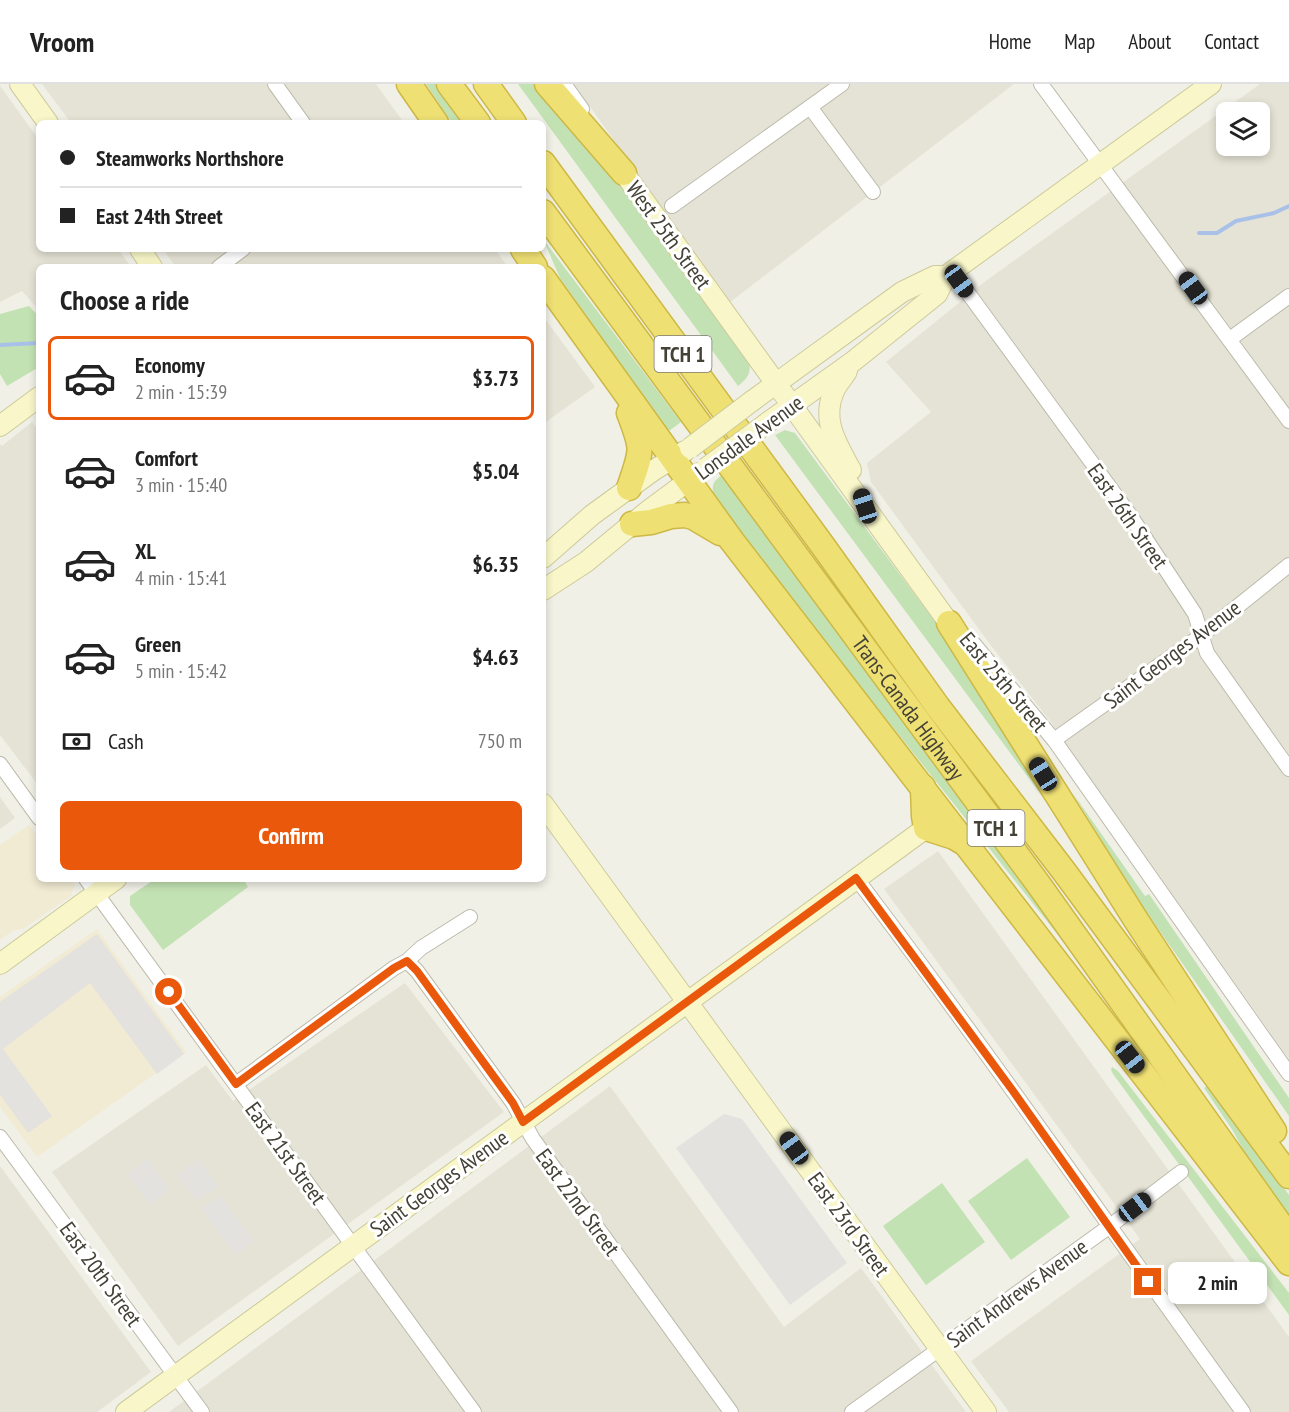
<!DOCTYPE html>
<html lang="en">
<head>
<meta charset="utf-8">
<style>
  :root { --surface:#fff; --page:#f2f2f2; --text:#222; --muted:#767676; --line:#e0e0e0; --accent:#ea580c }
  body { margin:0; font-family:"PT Sans Narrow",sans-serif; background:var(--page); color:var(--text); height:100vh; display:flex; flex-direction:column; font-size:22px; white-space:nowrap }
  * { box-sizing:border-box; margin:0 }
  p { font-size:20px; color:var(--muted) }
  .icon { flex:none; width:33px; height:33px; fill:none; stroke:currentColor; stroke-width:2; stroke-linecap:round; stroke-linejoin:round }
  .map { position:relative; flex:1; overflow:hidden }
  .drawer { position:absolute; left:36px; top:180px; width:510px; height:618px; display:flex; flex-direction:column; background:var(--surface); border-radius:9px; box-shadow:0 3px 9px #0003 }
  .drawer>* { flex:none }
  .top-card { position:absolute; left:36px; top:36px; width:510px; height:132px; border-radius:9px; box-shadow:0 3px 9px #0003; display:grid; align-content:center; height:132px; padding:0 24px; background:var(--surface) }
  .controls { position:absolute; left:1216px; top:18px; display:grid; gap:12px }
  .controls a { display:grid; place-items:center; width:54px; height:54px; border-radius:9px; background:var(--surface); box-shadow:0 3px 9px #0003; font-size:30px }
  .end { position:absolute; width:27px; height:27px; margin:-14px; border:8px solid #ea580c; background:#fff; box-shadow:0 0 0 3px #fff }
  .from { border-radius:50% }
  .bubble { position:absolute; height:42px; border-radius:9px; background:var(--surface); box-shadow:0 3px 9px #0003; font-size:20px; font-weight:700; line-height:42px; text-align:center }
  .car { position:absolute; width:18px; height:36px; margin:-18px -9px; border-radius:8px; box-shadow:0 0 4px 2px #0007; background:linear-gradient(#222 24%,#8ab4d8 0 40%,#222 0 76%,#8ab4d8 0 86%,#222 0) }
  .top-card b { display:flex; align-items:center; gap:21px; height:57px; font-size:22px }
  .top-card b+b { border-top:2px solid var(--line) }
  .top-card i { width:15px; height:15px; background:var(--text) }
  ul { padding:0; list-style:none }
  li { display:flex; align-items:center; gap:18px; height:84px; margin:0 12px 9px; padding:0 12px; border:3px solid transparent; border-radius:9px }
  li div { flex:1 }
  li b { display:block; font-size:22px }
  li em { font-style:normal; font-weight:700 }
  li.selected { border-color:var(--accent) }
  li>.icon { width:54px; height:54px; stroke-width:1.5 }
  h2 { padding:0 24px; font-size:27px; line-height:72px }
  .pay { display:flex; align-items:center; gap:15px; height:66px; padding:0 24px; font-size:22px }
  .pay p { margin-inline-start:auto }
  .button { display:flex; gap:12px; margin-top:auto; padding:12px 24px }
  .button a { flex:1; height:69px; border-radius:9px; background:var(--accent); color:#fff; font-size:24px; font-weight:700; line-height:69px; text-align:center }
  header { display:flex; align-items:center; gap:36px; box-sizing:border-box; height:84px; padding:0 30px; background:var(--surface); border-bottom:2px solid var(--line) }
  header strong { font-size:28px }
  nav { display:flex; gap:33px; margin-inline-start:auto; font-size:21px }
  .map>svg:first-child { display:block }
  .residential { fill:#e5e3d5; fill-rule:evenodd }
  .commercial { fill:#f1ebd4 }
  .green { fill:#c3e2b3 }
  .parking { fill:#e3e2de }
  .lines { fill:none; stroke-linecap:round; stroke-linejoin:round }
  .stream { stroke:#a9c1e8; stroke-width:4 }
  .street-casing { stroke:#bcbaaa; stroke-width:16 }
  .secondary-casing { stroke:#cdca9b; stroke-width:22 }
  .highway-casing { stroke:#cdb845; stroke-width:27 }
  .street { stroke:#fff; stroke-width:14 }
  .secondary { stroke:#f9f7c9; stroke-width:20 }
  .highway { stroke:#efe074; stroke-width:24 }
  .secondary-bridge-casing { stroke:#cdca9b; stroke-width:22; stroke-linecap:butt }
  .secondary-bridge { stroke:#f9f7c9; stroke-width:20 }
  .route { stroke:#ea580c; stroke-width:8 }
  .labels { text-anchor:middle; dominant-baseline:central; stroke-width:6; stroke-linejoin:round; paint-order:stroke }
  .shield { fill:#fff; stroke:#7c7a72; stroke-width:1.5 }
  .shield-label { font-size:21px; font-weight:bold; fill:#444136 }
  .street-label { font-size:22px; fill:#444136; stroke:#fff }
</style>
</head>
<body>
<header>
<strong>Vroom</strong>
<nav><a>Home</a><a>Map</a><a>About</a><a>Contact</a></nav>
</header>
<div class="map">
<svg width="1289" height="1328" viewBox="0 0 1289 1328">
  <rect width="100%" height="100%" fill="#f1f0e7"/>
  <g class="residential">
    <polygon points="42,0 376,0 404,39 71,39"/>
    <polygon points="574,0 1014,0 729,219"/>
    <path d="M1260 0H1289V975L1050 637 992 563 871 398 867 379 931 328 886 278 987 196ZM1227 28H1260V62H1227Z"/>
    <polygon points="0,2 39,56 39,165 118,165 131,183 39,183 39,226 22,207 0,218"/>
    <polygon points="163,165 495,165 508,183 176,183"/>
    <polygon points="543,232 595,303 543,340"/>
    <polygon points="32,338 39,348 39,702 0,651 0,360 2,362"/>
    <polygon points="0,713 15,734 0,745"/>
    <polygon points="938,767 1289,1253 1289,1328 1009,1328 971,1277 1140,1155 884,805"/>
    <polygon points="405,899 504,1028 178,1262 52,1088 206,981 233,1017"/>
    <polygon points="610,1002 784,1243 861,1184 966,1328 169,1328"/>
    <polygon points="0,1082 151,1288 97,1328 0,1328"/>
  </g>
  <g class="commercial">
    <polygon points="29,741 39,754 39,795 71,795 75,800 71,812 23,845 14,846 0,856 0,761"/>
    <polygon points="97,845 186,968 37,1073 0,1023 0,913"/>
  </g>
  <g class="green">
    <polygon points="426,0 437,0 466,39 452,39"/>
    <path d="M518 0H538L589 60 748 272C751 288 751 291 738 302Z"/>
    <polygon points="543,155 681,338 669,347 662,339 560,194"/>
    <polygon points="29,222 39,233 39,283 7,302 0,290 0,230"/>
    <polygon points="785,346 795,349 955,565 1125,824 775,351"/>
    <path d="M722 391 1092 894 787 510 713 409C712 399 714 397 722 391Z"/>
    <polygon points="1072,708 1145,812 1149,810 1289,1014 1289,1032 1138,816"/>
    <polygon points="155,795 243,795 248,803 163,866 130,821 130,812"/>
    <polygon points="1112,983 1118,987 1289,1209 1289,1231 1113,990 1111,986"/>
    <polygon points="1209,1001 1289,1111 1289,1135 1256,1090 1233,1047 1204,1004"/>
    <polygon points="1027,1074 1070,1133 1011,1176 968,1117"/>
    <polygon points="942,1099 985,1158 926,1201 883,1142"/>
  </g>
  <g class="parking">
    <polygon points="97,850 184,970 157,990 90,899 3,965 52,1032 28,1049 0,1011 0,918"/>
    <polygon points="724,1030 742,1035 847,1179 790,1221 676,1064"/>
    <polygon points="148,1075 170,1105 150,1121 127,1090"/>
    <polygon points="199,1075 218,1102 196,1117 177,1091"/>
    <polygon points="220,1111 254,1157 235,1171 201,1125"/>
  </g>
  <g class="lines">
    <g class="stream">
      <polyline points="1199,149 1217,149 1236,137 1274,129 1289,122"/>
      <polyline points="0,261 39,259"/>
    </g>
    <g class="street-casing">
      <g id="street">
        <polyline points="275,0 303,39"/>
        <polyline points="564,0 582,25"/>
        <polyline points="1041,0 1289,337"/>
        <polyline points="810,23 873,108"/>
        <polyline points="672,122 842,0"/>
        <polyline points="219,183 243,165"/>
        <polyline points="952,187 1130,431 1195,530 1207,569 1289,685"/>
        <polyline points="1230,255 1289,212"/>
        <polyline points="973,559 1054,656 1289,990"/>
        <polyline points="1054,656 1202,551 1289,481"/>
        <polyline points="0,680 39,734"/>
        <path d="M856 794C989 969 1114 1150 1243 1328"/>
        <polyline points="86,795 474,1328"/>
        <polyline points="407,877 417,887 513,1019 533,1055 731,1328"/>
        <polyline points="236,1000 394,884 407,877 421,864 470,833"/>
        <polyline points="0,1053 202,1328"/>
        <polyline points="852,1328 1110,1142 1181,1088"/>
      </g>
    </g>
    <g class="secondary-casing">
      <g id="secondary">
        <polyline points="20,0 48,39"/>
        <polyline points="624,89 949,539"/>
        <polyline points="140,165 152,183"/>
        <path d="M847 287C843 294 837 300 834 307 821 337 837 360 851 386"/>
        <polyline points="752,317 902,208 935,192 946,192"/>
        <polyline points="767,339 851,279 937,210 946,192 1211,0"/>
        <polyline points="0,342 39,313"/>
        <polyline points="543,474 592,431 654,386 685,367"/>
        <polyline points="543,506 586,478 649,426 699,389"/>
        <polyline points="543,720 986,1328"/>
        <polyline points="0,880 116,795"/>
        <polyline points="126,1328 926,744"/>
      </g>
    </g>
    <g class="highway-casing">
      <g id="highway">
        <polyline points="409,0 436,39"/>
        <polyline points="449,0 478,39"/>
        <polyline points="486,0 514,39"/>
        <polyline points="547,0 624,89"/>
        <polyline points="543,79 823,462 938,623 1063,786 1289,1092"/>
        <path id="s1" d="M543 128 1039 801 1289 1153"/>
        <polyline points="523,165 535,183"/>
        <polyline points="543,194 732,457 1289,1179"/>
        <path d="M629 329C644 367 642 366 629 404"/>
        <polyline points="632,440 651,438 671,432 685,431 693,433 720,449"/>
        <polyline points="949,539 1136,836 1274,1047"/>
        <polyline points="923,703 924,732 926,744 954,753 966,760"/>
      </g>
    </g>
    <use href="#street" class="street"/>
    <use href="#secondary" class="secondary"/>
    <use href="#highway" class="highway"/>
    <g class="secondary-bridge-casing">
      <g id="secondary-bridge">
        <polyline points="690,364 752,317"/>
        <polyline points="706,384 767,339"/>
      </g>
    </g>
    <use href="#secondary-bridge" class="secondary-bridge"/>
  </g>
  <g class="lines">
    <polyline class="route" points="169,908 236,1000 394,884 407,877 417,887 513,1019 523,1038 856,794 1013,1007 1148,1198"/>
  </g>
  <g class="labels">
    <g class="shield">
      <rect x="654.5" y="252" width="57" height="36" rx="4.5"/>
      <rect x="967.5" y="726" width="57" height="36" rx="4.5"/>
    </g>
    <g class="shield-label">
      <text x="683" y="270">TCH 1</text>
      <text x="996" y="744">TCH 1</text>
    </g>
    <g class="street-label">
      <text transform="translate(669 151) rotate(54)">West 25th Street</text>
      <text transform="translate(749 353) rotate(-36)">Lonsdale Avenue</text>
      <text transform="translate(1128 432) rotate(55)">East 26th Street</text>
      <text transform="translate(1172 570) rotate(-37)">Saint Georges Avenue</text>
      <text transform="translate(1004 598) rotate(50)">East 25th Street</text>
      <text stroke="none"><textPath href="#s1" startOffset="616">Trans-Canada Highway</textPath></text>
      <text transform="translate(286 1069) rotate(54)">East 21st Street</text>
      <text transform="translate(439 1099) rotate(-36)">Saint Georges Avenue</text>
      <text transform="translate(578 1118) rotate(54)">East 22nd Street</text>
      <text transform="translate(849 1140) rotate(54)">East 23rd Street</text>
      <text transform="translate(101 1190) rotate(54)">East 20th Street</text>
      <text transform="translate(1017 1209) rotate(-36)">Saint Andrews Avenue</text>
    </g>
  </g>
</svg>
<div class="controls">
<a><svg class="icon" aria-label="layers" viewBox="0 0 24 24"><path d="M12 4l9 5-9 5-9-5zM3 14l9 5 9-5"/></svg></a>
</div>
<i class="end from" style="left:169px;top:908px"></i>
<i class="end" style="left:1148px;top:1198px"></i>
<div class="bubble" style="left:1168px;top:1178px;width:99px">2 min</div>
<i class="car" style="left:959px;top:197px;rotate:144deg"></i>
<i class="car" style="left:1193px;top:204px;rotate:324deg"></i>
<i class="car" style="left:865px;top:422px;rotate:342deg"></i>
<i class="car" style="left:1043px;top:690px;rotate:328deg"></i>
<i class="car" style="left:1130px;top:973px;rotate:142deg"></i>
<i class="car" style="left:794px;top:1064px;rotate:324deg"></i>
<i class="car" style="left:1135px;top:1123px;rotate:53deg"></i>
<div class="top-card">
<b><i class="from"></i>Steamworks Northshore</b>
<b><i></i>East 24th Street</b>
</div>
<section class="drawer">
<h2>Choose a ride</h2>
<ul>
<li class="selected"><svg class="icon" aria-label="car" viewBox="0 0 24 24"><path d="M5 17H2v-5l4-1 3-4h7l3 4 3 1v5h-3M9 17h6M6 11h13"/><circle cx="7" cy="17" r="2"/><circle cx="17" cy="17" r="2"/></svg><div><b>Economy</b><p>2 min · 15:39</p></div><em>$3.73</em></li>
<li><svg class="icon" aria-label="car" viewBox="0 0 24 24"><path d="M5 17H2v-5l4-1 3-4h7l3 4 3 1v5h-3M9 17h6M6 11h13"/><circle cx="7" cy="17" r="2"/><circle cx="17" cy="17" r="2"/></svg><div><b>Comfort</b><p>3 min · 15:40</p></div><em>$5.04</em></li>
<li><svg class="icon" aria-label="car" viewBox="0 0 24 24"><path d="M5 17H2v-5l4-1 3-4h7l3 4 3 1v5h-3M9 17h6M6 11h13"/><circle cx="7" cy="17" r="2"/><circle cx="17" cy="17" r="2"/></svg><div><b>XL</b><p>4 min · 15:41</p></div><em>$6.35</em></li>
<li><svg class="icon" aria-label="car" viewBox="0 0 24 24"><path d="M5 17H2v-5l4-1 3-4h7l3 4 3 1v5h-3M9 17h6M6 11h13"/><circle cx="7" cy="17" r="2"/><circle cx="17" cy="17" r="2"/></svg><div><b>Green</b><p>5 min · 15:42</p></div><em>$4.63</em></li>
</ul>
<div class="pay"><svg class="icon" aria-label="cash" viewBox="0 0 24 24"><path d="M3 7h18v10H3z"/><circle cx="12" cy="12" r="2"/></svg>Cash<p>750 m</p></div>
<div class="button"><a>Confirm</a></div>
</section>
</div>
</body>
</html>
